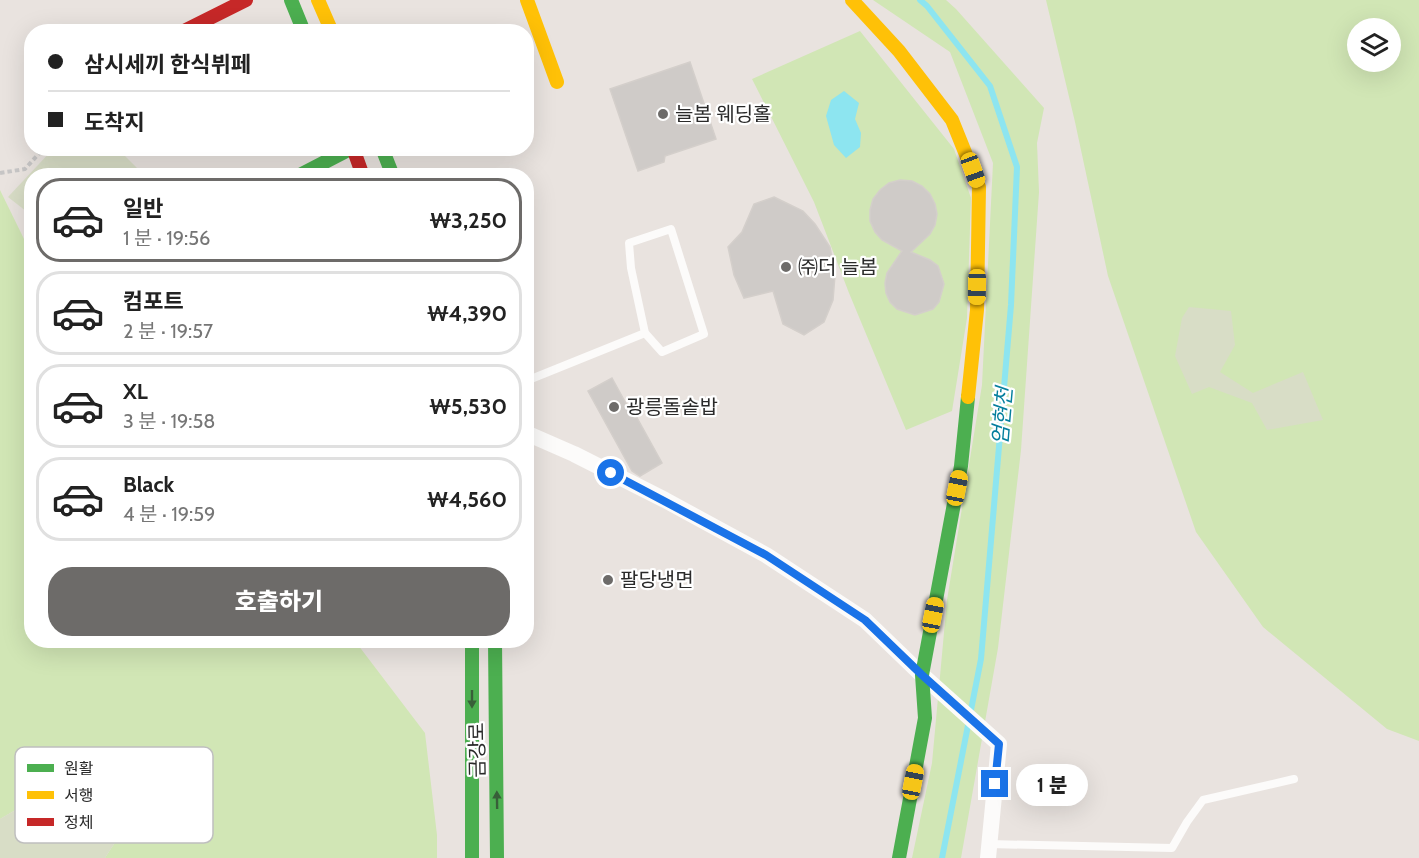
<!DOCTYPE html>
<html lang="ko">
<head>
<meta charset="utf-8">
<style>
  :root { --surface:#fff; --page:#f6f6f6; --text:#222; --muted:#767676; --line:#e0e0e0; --accent:#6d6b69 }
  body { margin:0; font-family:Cabin,"Noto Sans KR",sans-serif; background:var(--page); color:var(--text); height:100vh; display:flex; flex-direction:column; font-size:22px; white-space:nowrap }
  * { box-sizing:border-box; margin:0 }
  p { font-size:20px; color:var(--muted) }
  .icon { flex:none; width:33px; height:33px; fill:none; stroke:currentColor; stroke-width:2; stroke-linecap:round; stroke-linejoin:round }
  .map { position:relative; flex:1; overflow:hidden }
  .sheet { position:absolute; left:24px; top:168px; width:510px; height:480px; display:flex; flex-direction:column; background:var(--surface); border-radius:24px; box-shadow:0 6px 24px #0002 }
  .sheet>* { flex:none }
  .top-card { position:absolute; left:24px; top:24px; width:510px; height:132px; border-radius:24px; box-shadow:0 6px 24px #0002; display:grid; align-content:center; height:132px; padding:0 24px; background:var(--surface) }
  .buttons { position:absolute; left:1347px; top:18px; display:grid; gap:12px }
  .buttons a { display:grid; place-items:center; width:54px; height:54px; border-radius:50%; background:var(--surface); box-shadow:0 6px 24px #0002; font-size:30px }
  .end { position:absolute; width:27px; height:27px; margin:-14px; border:8px solid #1a73e8; background:#fff; box-shadow:0 0 0 3px #fff }
  .from { border-radius:50% }
  .bubble { position:absolute; height:42px; border-radius:21px; background:var(--surface); box-shadow:0 6px 24px #0002; font-size:20px; font-weight:800; line-height:42px; text-align:center }
  .car { position:absolute; width:18px; height:36px; margin:-18px -9px; border-radius:8px; box-shadow:0 0 4px 2px #0007; background:linear-gradient(#f5c518 24%,#345 0 40%,#f5c518 0 76%,#345 0 86%,#f5c518 0) }
  .top-card b { display:flex; align-items:center; gap:21px; height:57px; font-size:22px }
  .top-card b+b { border-top:2px solid var(--line) }
  .top-card i { width:15px; height:15px; background:var(--text) }
  ul { padding:10px 0 0; list-style:none }
  li { display:flex; align-items:center; gap:18px; height:84px; margin:0 12px 9px; padding:0 12px; border:3px solid var(--line); border-radius:24px }
  li div { flex:1 }
  li b { display:block; font-size:22px }
  li em { font-style:normal; font-weight:800 }
  li.current { border-color:var(--accent) }
  li>.icon { width:54px; height:54px; stroke-width:1.5 }
  .primary-button { display:flex; gap:12px; margin-top:auto; padding:12px 24px }
  .primary-button a { flex:1; height:69px; border-radius:24px; background:var(--accent); color:#fff; font-size:24px; font-weight:800; line-height:69px; text-align:center }
  .map>svg:first-child { display:block }
  .green { fill:#d1e6b5; fill-rule:evenodd }
  .cemetery { fill:#d8ddc6 }
  .water { fill:#8de5f0 }
  .lines { fill:none; stroke-linecap:round; stroke-linejoin:round }
  .stream { stroke:#8de5f0; stroke-width:6 }
  .building { fill:#cfcbc8; stroke:#d4cfcb; stroke-width:1.5 }
  .path { stroke:#c6c5c5; stroke-width:4; stroke-dasharray:4.5 3; stroke-linecap:butt }
  .lane { stroke:#fcfbfa; stroke-width:8 }
  .street { stroke:#fcfbfa; stroke-width:16 }
  .fast { stroke:#4caf50; stroke-width:14 }
  .slow { stroke:#ffc107; stroke-width:14 }
  .jam { stroke:#c62828; stroke-width:14 }
  .oneway { fill:#385f39 }
  .route { stroke:#1a73e8; stroke-width:8 }
  .poi-dot { fill:#6d6b69; stroke:#fff; stroke-width:2 }
  .labels { text-anchor:middle; dominant-baseline:central; stroke-width:4.5; stroke-linejoin:round; paint-order:stroke }
  .poi-label { font-size:20px; fill:#2a2a2a; stroke:#fff; text-anchor:start }
  .street-label { font-size:20px; fill:#2a2a2a; stroke:#fff }
  .water-label { font-size:21px; font-style:italic; fill:#057f9d; stroke:#fff }
  .key { fill:#fff; stroke:#bfbfbf; stroke-width:1.5 }
  .key-label { font-size:16px; fill:#2a2a2a }
</style>
</head>
<body>
<div class="map">
<svg width="1419" height="858" viewBox="0 0 1419 858">
  <rect width="100%" height="100%" fill="#e9e3df"/>
  <g class="green">
    <polygon points="873,0 946,0 956,9 1044,108 1037,143 1039,192 1021,450 998,648 961,858 912,858 932,763 947,600 982,385 993,163 950,52"/>
    <path d="M1046 0H1419V741L1387 729 1263 627 1196 532 1108 276 1075 122ZM1358 28H1390V62H1358Z"/>
    <polygon points="860,31 954,149 971,198 967,318 952,411 906,430 849,293 814,202 752,79"/>
    <path d="M0 190 24 239 31 243 32 640 355 641 425 733 437 835V858H105C124 828 126 828 161 823L158 801 126 799 57 786 0 819Z"/>
  </g>
  <g class="cemetery">
    <polygon points="53,149 118,149 137,168 131,175 32,176 31,215 8,197"/>
    <polygon points="1189,307 1231,311 1235,345 1220,372 1253,393 1303,372 1323,420 1267,430 1252,403 1209,387 1192,394 1175,356 1182,318"/>
    <path d="M57 786 126 799 158 801 166 809 161 823C126 828 124 828 105 858H0V819Z"/>
  </g>
  <polygon class="water" points="844,91 859,103 855,119 861,133 860,147 846,158 834,145 826,116 831,100"/>
  <g class="lines">
    <polyline class="stream" points="920,0 927,6 990,86 1017,167 1011,305 981,659 942,858"/>
  </g>
  <g class="building">
    <polygon points="690,62 716,139 665,156 664,162 638,171 610,89"/>
    <polygon points="900,180 912,181 922,186 930,194 935,204 937,214 935,225 930,234 911,252 930,260 938,266 944,284 939,302 933,309 915,315 897,309 890,302 886,293 885,283 887,273 902,251 882,240 875,232 870,221 870,210 873,199 880,190 889,183"/>
    <polygon points="774,197 803,211 815,224 830,247 835,275 833,300 824,322 804,335 783,324 773,291 744,298 734,275 728,247 742,232 754,204"/>
    <polygon points="612,378 634,418 636,416 662,463 640,476 632,471 588,391"/>
  </g>
  <g class="lines">
    <polyline class="path" points="0,173 25,169 44,148"/>
    <g class="lane">
      <polygon points="671,229 704,334 662,352 645,333 631,268 629,243"/>
      <polyline points="526,381 645,333"/>
      <polyline points="989,844 1172,848 1187,822 1203,800 1294,779"/>
    </g>
    <polyline class="street" points="526,433 574,454 665,500 766,555 865,620 922,675 999,744 988,858"/>
    <g class="fast">
      <polyline points="291,0 304,32"/>
      <polyline points="382,148 393,176"/>
      <polyline points="298,176 352,148"/>
      <polyline points="472,640 472,858"/>
      <polyline points="495,640 497,858"/>
      <polyline points="899,858 925,718 922,675 961,466 968,397"/>
    </g>
    <g class="slow">
      <polyline points="318,0 332,32"/>
      <polyline points="527,0 557,82"/>
      <polyline points="852,0 899,51 952,120 979,187 977,310 968,397"/>
    </g>
    <g class="jam">
      <polyline points="182,32 246,0"/>
      <polyline points="353,148 363,176"/>
    </g>
  </g>
  <defs><path id="oneway-solid" d="M-6-.8H1V-3.2L6.5 0L1 3.2V.8H-6Z" transform="scale(1.5)"/></defs>
  <g class="oneway">
    <use href="#oneway-solid" transform="translate(472 699) rotate(90)"/>
    <use href="#oneway-solid" transform="translate(497 800) rotate(-91)"/>
  </g>
  <g class="lines">
    <polyline class="route" points="611,473 766,555 865,620 922,675 999,744 995,784"/>
  </g>
  <g class="poi-dot">
    <circle cx="663" cy="114" r="6"/>
    <circle cx="786" cy="267" r="6"/>
    <circle cx="614" cy="407" r="6"/>
    <circle cx="608" cy="580" r="6"/>
  </g>
  <g class="labels">
    <g class="poi-label">
      <text x="675" y="114">늘봄 웨딩홀</text>
      <text x="798" y="267">㈜더 늘봄</text>
      <text x="626" y="407">광릉돌솥밥</text>
      <text x="620" y="580">팔당냉면</text>
    </g>
    <g class="street-label">
      <text transform="translate(477 750) rotate(-91)">금강로</text>
    </g>
    <g class="water-label">
      <text transform="translate(1002 416) rotate(-85)">엄현천</text>
    </g>
  </g>
  <rect x="15" y="747" width="198" height="96" rx="9" class="key"/>
  <rect x="27" y="764" width="27" height="8" fill="#4caf50"/>
  <rect x="27" y="791" width="27" height="8" fill="#ffc107"/>
  <rect x="27" y="818" width="27" height="8" fill="#c62828"/>
  <g class="key-label">
    <text x="64" y="774">원활</text>
    <text x="64" y="801">서행</text>
    <text x="64" y="828">정체</text>
  </g>
</svg>
<div class="buttons">
<a><svg class="icon" aria-label="layers" viewBox="0 0 24 24"><path d="M12 4l9 5-9 5-9-5zM3 14l9 5 9-5"/></svg></a>
</div>
<i class="end from" style="left:611px;top:473px"></i>
<i class="end" style="left:995px;top:784px"></i>
<div class="bubble" style="left:1016px;top:764px;width:72px">1 분</div>
<i class="car" style="left:973px;top:170px;rotate:160deg"></i>
<i class="car" style="left:977px;top:287px;rotate:181deg"></i>
<i class="car" style="left:957px;top:488px;rotate:11deg"></i>
<i class="car" style="left:933px;top:615px;rotate:11deg"></i>
<i class="car" style="left:913px;top:782px;rotate:11deg"></i>
<div class="top-card">
<b><i class="from"></i>삼시세끼 한식뷔페</b>
<b><i></i>도착지</b>
</div>
<section class="sheet">
<ul>
<li class="current"><svg class="icon" aria-label="car" viewBox="0 0 24 24"><path d="M5 17H2v-5l4-1 3-4h7l3 4 3 1v5h-3M9 17h6M6 11h13"/><circle cx="7" cy="17" r="2"/><circle cx="17" cy="17" r="2"/></svg><div><b>일반</b><p>1 분 · 19:56</p></div><em>₩3,250</em></li>
<li><svg class="icon" aria-label="car" viewBox="0 0 24 24"><path d="M5 17H2v-5l4-1 3-4h7l3 4 3 1v5h-3M9 17h6M6 11h13"/><circle cx="7" cy="17" r="2"/><circle cx="17" cy="17" r="2"/></svg><div><b>컴포트</b><p>2 분 · 19:57</p></div><em>₩4,390</em></li>
<li><svg class="icon" aria-label="car" viewBox="0 0 24 24"><path d="M5 17H2v-5l4-1 3-4h7l3 4 3 1v5h-3M9 17h6M6 11h13"/><circle cx="7" cy="17" r="2"/><circle cx="17" cy="17" r="2"/></svg><div><b>XL</b><p>3 분 · 19:58</p></div><em>₩5,530</em></li>
<li><svg class="icon" aria-label="car" viewBox="0 0 24 24"><path d="M5 17H2v-5l4-1 3-4h7l3 4 3 1v5h-3M9 17h6M6 11h13"/><circle cx="7" cy="17" r="2"/><circle cx="17" cy="17" r="2"/></svg><div><b>Black</b><p>4 분 · 19:59</p></div><em>₩4,560</em></li>
</ul>
<div class="primary-button"><a>호출하기</a></div>
</section>
</div>
</body>
</html>
